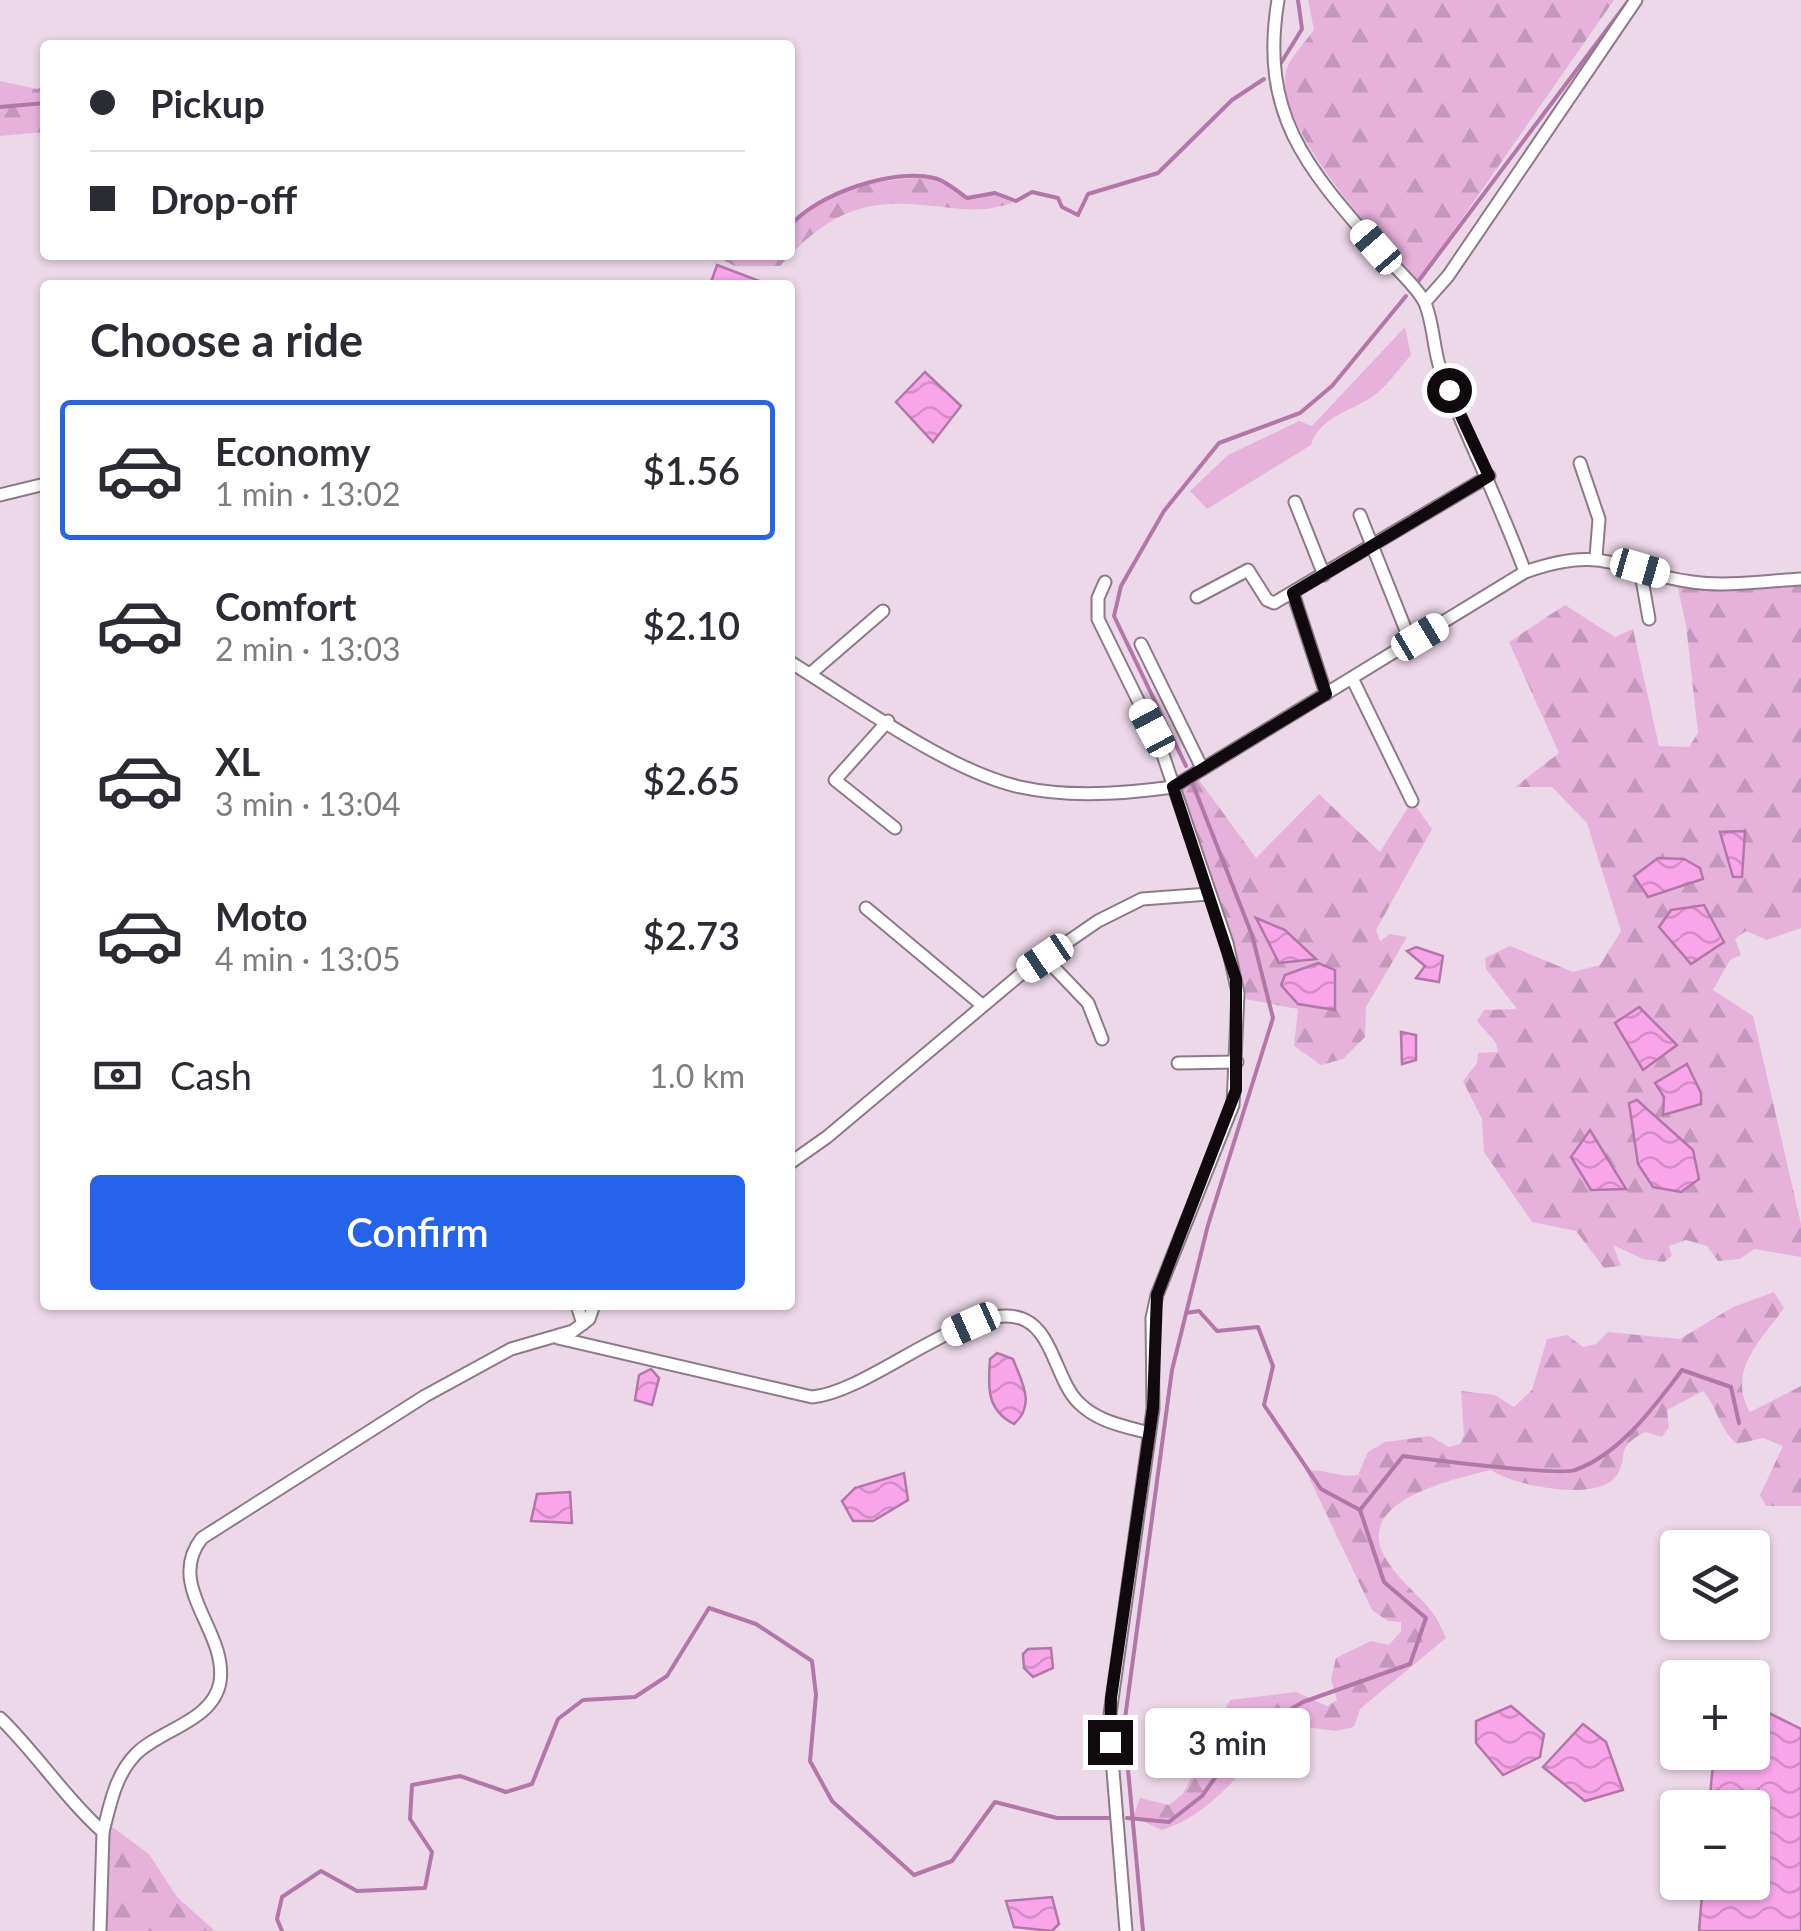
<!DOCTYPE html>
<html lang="en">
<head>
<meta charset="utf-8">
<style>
  :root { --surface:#fff; --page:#f2f2f3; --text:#2b2b33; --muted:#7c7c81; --line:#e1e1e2; --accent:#2563eb }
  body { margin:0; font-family:Lato,sans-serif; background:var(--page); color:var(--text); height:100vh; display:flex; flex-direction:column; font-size:38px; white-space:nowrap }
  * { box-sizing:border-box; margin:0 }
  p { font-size:32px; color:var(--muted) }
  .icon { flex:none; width:55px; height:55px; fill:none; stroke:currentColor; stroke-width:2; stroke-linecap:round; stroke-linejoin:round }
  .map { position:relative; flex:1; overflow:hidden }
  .side { position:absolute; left:40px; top:280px; width:755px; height:1030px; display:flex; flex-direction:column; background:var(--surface); border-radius:10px; box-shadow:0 2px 8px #0004 }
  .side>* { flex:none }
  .banner { position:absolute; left:40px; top:40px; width:755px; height:220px; border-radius:10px; box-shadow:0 2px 8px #0004; display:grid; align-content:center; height:220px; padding:0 50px; background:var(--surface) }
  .controls { position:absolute; left:1660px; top:1530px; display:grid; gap:20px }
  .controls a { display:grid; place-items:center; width:110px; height:110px; border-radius:10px; background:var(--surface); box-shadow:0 2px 8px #0004; font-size:50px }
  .end { position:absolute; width:45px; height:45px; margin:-22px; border:12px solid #100a0f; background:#fff; box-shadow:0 0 0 5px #fff }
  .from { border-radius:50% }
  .bubble { position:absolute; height:70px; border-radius:10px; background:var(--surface); box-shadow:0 2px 8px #0004; font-size:32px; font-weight:600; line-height:70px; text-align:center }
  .car { position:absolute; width:30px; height:60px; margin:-30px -15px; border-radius:12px; box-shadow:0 0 8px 2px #0007; background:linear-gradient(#fff 24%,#345 0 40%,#fff 0 76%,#345 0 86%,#fff 0) }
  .banner b { display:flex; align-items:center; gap:35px; height:95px; font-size:38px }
  .banner b+b { border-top:2px solid var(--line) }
  .banner i { width:25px; height:25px; background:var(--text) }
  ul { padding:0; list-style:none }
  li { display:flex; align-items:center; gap:30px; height:140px; margin:0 20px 15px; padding:0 30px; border:5px solid transparent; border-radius:10px }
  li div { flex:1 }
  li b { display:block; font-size:38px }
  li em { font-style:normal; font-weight:600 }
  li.current { border-color:var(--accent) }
  li>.icon { width:90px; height:90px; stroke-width:1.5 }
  h2 { padding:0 50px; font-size:45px; line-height:120px }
  .pay { display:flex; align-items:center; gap:25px; height:110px; padding:0 50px; font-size:38px }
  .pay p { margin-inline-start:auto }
  .action { display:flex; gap:20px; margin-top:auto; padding:20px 50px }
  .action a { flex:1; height:115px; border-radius:10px; background:var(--accent); color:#fff; font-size:40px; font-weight:600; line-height:115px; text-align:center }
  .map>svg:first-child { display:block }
  .grass { fill:#e6b2dc }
  .forest { fill:url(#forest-firs) }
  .water { fill:url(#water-waves); stroke:#b277a8; stroke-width:2.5 }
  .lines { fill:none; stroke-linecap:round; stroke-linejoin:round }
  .stream { stroke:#b277a8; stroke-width:4 }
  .minor-casing { stroke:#8d7a89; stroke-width:15 }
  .minor { stroke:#fff; stroke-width:11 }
  .route { stroke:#100a0f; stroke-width:12 }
</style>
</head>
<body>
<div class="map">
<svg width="1801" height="1931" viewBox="0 0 1801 1931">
  <defs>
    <pattern id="forest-firs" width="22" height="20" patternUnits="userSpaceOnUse" patternTransform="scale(2.5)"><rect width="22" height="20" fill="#e6b2dc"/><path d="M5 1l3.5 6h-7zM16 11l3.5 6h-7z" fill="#c498bc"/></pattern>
    <pattern id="water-waves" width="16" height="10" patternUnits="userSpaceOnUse" patternTransform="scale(2.5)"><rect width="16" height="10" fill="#f8a6e9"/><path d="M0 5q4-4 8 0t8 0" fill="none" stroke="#d48ec7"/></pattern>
  </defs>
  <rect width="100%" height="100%" fill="#edd8e9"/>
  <path class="grass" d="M1405 327 1411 355C1399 368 1387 387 1372 397 1351 411 1319 417 1311 445L1207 509 1190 491 1228 455 1299 421 1312 426Z"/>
  <g class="forest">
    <path d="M1308 0H1614L1417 283C1383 243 1269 123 1287 68 1292 55 1306 41 1314 30Z"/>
    <polygon points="0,81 37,89 45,86 45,132 0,136"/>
    <path d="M935 177 967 198 995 193 1016 201C984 215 957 208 923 205 858 198 823 218 780 266H734L715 255H790V225C826 185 884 179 935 177Z"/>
    <polygon points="1676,579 1801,579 1801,928 1767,940 1746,931 1735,939 1741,955 1730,960 1713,990 1753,1016 1801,1224 1801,1257 1754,1249 1740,1259 1718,1261 1707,1246 1686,1240 1669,1246 1672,1256 1664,1262 1643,1259 1613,1245 1621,1266 1604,1268 1576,1231 1532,1222 1484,1152 1482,1119 1463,1081 1477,1063 1478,1053 1498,1052 1496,1043 1477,1021 1484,1010 1517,1009 1486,969 1485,958 1510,946 1573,972 1600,965 1621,931 1587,823 1552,787 1515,787 1559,753 1509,642 1565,605 1615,637 1633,629 1659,746 1689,747 1698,733 1686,625"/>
    <polygon points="1194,773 1256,858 1319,794 1380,852 1412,801 1432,829 1376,930 1380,941 1390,934 1407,937 1366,1007 1365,1037 1343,1059 1321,1065 1294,1046 1298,1009 1245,999 1173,787"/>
    <path d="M1774 1292 1784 1308C1762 1339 1726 1371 1750 1412L1801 1386V1506H1766L1760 1495 1783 1446 1763 1438 1737 1444C1719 1429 1718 1408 1703 1391L1667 1410 1669 1427 1662 1437 1645 1432C1613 1449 1630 1454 1617 1475 1599 1503 1513 1486 1491 1470 1450 1480 1344 1503 1390 1565 1410 1594 1432 1601 1446 1638L1360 1709 1354 1727 1336 1731 1291 1725C1245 1760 1219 1812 1162 1830L1133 1817 1140 1798 1169 1805 1183 1794 1230 1700 1296 1692 1327 1706 1337 1700 1331 1679 1336 1658 1371 1641 1389 1645 1401 1631V1622L1388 1621 1372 1610 1306 1471C1325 1468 1338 1478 1358 1475L1368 1452 1385 1442 1430 1436 1449 1447 1460 1444 1464 1435 1461 1391 1495 1395 1514 1407 1532 1390 1547 1339 1567 1335 1583 1347 1596 1344 1608 1332 1680 1339 1733 1307Z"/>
    <polygon points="111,1826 149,1854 177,1897 215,1931 100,1931 103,1832"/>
  </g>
  <g class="water">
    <polygon points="717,265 762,282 761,285 710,285"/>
    <polygon points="925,372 961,406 933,442 896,402"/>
    <polygon points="1745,831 1742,877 1733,877 1720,832"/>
    <polygon points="1658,858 1684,859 1700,868 1703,879 1648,897 1634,876"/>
    <polygon points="1704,905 1724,942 1691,964 1659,927 1671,910"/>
    <polygon points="1256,918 1285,930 1316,959 1279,963"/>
    <polygon points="1416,947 1443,956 1439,982 1416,978 1425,966 1407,951"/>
    <polygon points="1318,963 1335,970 1335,1010 1298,1004 1281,985 1285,975"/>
    <polygon points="1639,1007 1677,1045 1643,1070 1615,1023"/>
    <polygon points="1401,1032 1416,1035 1416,1060 1402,1064"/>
    <polygon points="1687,1064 1701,1093 1701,1104 1663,1115 1664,1097 1655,1083"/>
    <polygon points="1637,1100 1693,1150 1699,1179 1681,1192 1653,1187 1638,1164 1629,1103"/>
    <polygon points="1590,1130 1626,1189 1591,1190 1571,1157"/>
    <path d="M997 1353 1013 1359C1022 1383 1036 1404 1014 1424 986 1410 988 1386 990 1359Z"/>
    <polygon points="651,1369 659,1378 652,1405 635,1400 639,1375"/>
    <polygon points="904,1473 908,1500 873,1521 853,1521 842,1501 855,1488"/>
    <polygon points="570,1492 572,1523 531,1521 537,1494"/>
    <polygon points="1051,1648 1053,1668 1033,1677 1024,1668 1023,1654 1028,1649"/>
    <polygon points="1753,1705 1801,1729 1801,1931 1699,1931 1703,1883 1752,1882 1752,1808 1709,1807 1714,1753 1752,1752"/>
    <polygon points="1511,1706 1544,1734 1540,1757 1503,1775 1476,1743 1476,1721"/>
    <polygon points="1583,1724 1606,1742 1623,1790 1585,1801 1543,1767"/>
    <polygon points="1052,1897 1059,1924 1052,1931 1014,1927 1006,1901"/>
  </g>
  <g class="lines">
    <g class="stream">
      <polyline points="1281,63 1302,29 1298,0"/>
      <polyline points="0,107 45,103"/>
      <path d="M790 226C817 194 892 168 934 178 945 180 958 192 967 198L995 193 1016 201 1032 192 1058 198 1062 207 1078 215 1088 194 1158 173 1232 100 1264 79"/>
      <polyline points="755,255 764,255"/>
      <polyline points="1417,283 1629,0"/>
      <polyline points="1186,766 1114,616 1121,586 1164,511 1219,443 1300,413 1332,386 1406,296"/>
      <polyline points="1186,1313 1199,1311 1217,1331 1258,1327 1273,1366 1264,1405 1321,1489 1360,1510"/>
      <path d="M1127 1818 1169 1822 1202 1796 1244 1737 1303 1702 1410 1664 1426 1618 1384 1582 1360 1510 1403 1456C1427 1459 1560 1476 1575 1470 1620 1454 1654 1407 1682 1370L1731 1387 1739 1423"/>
      <polyline points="282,1931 277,1919 282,1897 321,1871 357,1891 425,1888 432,1852 410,1819 412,1785 460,1776 506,1792 532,1784 558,1719 583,1700 635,1697 667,1676 709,1608 756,1624 812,1661 816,1695 810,1761 832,1801 914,1875 952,1861 995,1802 1057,1818 1114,1818"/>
      <polyline points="1143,1931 1124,1726 1172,1370 1208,1225 1273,1018 1252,935 1192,782"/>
    </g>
    <g class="minor-casing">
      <g id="minor">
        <polyline points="1425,302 1448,276 1636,0"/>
        <polyline points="1580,463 1599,519 1596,557"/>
        <polyline points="0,495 45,484"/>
        <polyline points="1295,502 1324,575"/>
        <polyline points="1360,515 1411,643"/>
        <polyline points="1640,568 1649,619"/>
        <path d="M1525 572C1607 543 1617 572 1692 582 1727 587 1765 581 1801 579"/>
        <polyline points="1105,582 1098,598 1098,619 1159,743 1227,943 1238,993 1233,1105 1157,1295 1152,1318 1153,1409 1109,1721 1126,1931"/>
        <polyline points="1293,593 1326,694"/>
        <polyline points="1197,597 1248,570 1267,600 1274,603 1489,476"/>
        <polyline points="1141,644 1202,768"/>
        <path d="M790 662C854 701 948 771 1020 787 1069 798 1124 794 1173 787L1525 572C1500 503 1466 437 1440 368 1433 347 1433 319 1424 301 1414 283 1392 265 1378 249 1307 168 1259 115 1278 0"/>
        <polyline points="810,674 883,611"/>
        <polyline points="1352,678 1412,801"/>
        <polyline points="888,721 835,780 895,828"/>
        <polyline points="866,908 982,1005"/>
        <polyline points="1045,958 1088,1003 1102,1039"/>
        <polyline points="1178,1063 1237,1062"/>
        <polyline points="790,1163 827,1137 1021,974 1098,921 1142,899 1209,894"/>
        <polyline points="577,1305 583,1324"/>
        <path d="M558 1338 812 1397C872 1392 973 1295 1025 1320 1053 1333 1057 1382 1079 1403 1098 1422 1124 1426 1149 1433"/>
        <path d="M0 1718C37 1754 65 1798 103 1832L100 1931"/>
        <path d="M103 1832C110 1805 115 1776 135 1755 158 1730 213 1722 220 1682 228 1631 164 1586 202 1538L425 1396 511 1349 573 1331 589 1319 594 1305"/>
      </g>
    </g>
    <use href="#minor" class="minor"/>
  </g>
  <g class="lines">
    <polyline class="route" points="1110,1742 1111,1698 1153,1408 1157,1295 1236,1090 1236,979 1173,787 1326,694 1293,593 1489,476 1449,390"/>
  </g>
</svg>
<div class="controls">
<a><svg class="icon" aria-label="layers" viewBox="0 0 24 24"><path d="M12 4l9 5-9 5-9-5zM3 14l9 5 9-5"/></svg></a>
<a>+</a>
<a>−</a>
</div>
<i class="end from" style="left:1449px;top:390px"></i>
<i class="end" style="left:1110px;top:1742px"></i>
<div class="bubble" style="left:1145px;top:1708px;width:165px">3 min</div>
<i class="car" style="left:1376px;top:247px;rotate:319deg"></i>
<i class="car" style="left:1640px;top:568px;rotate:106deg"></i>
<i class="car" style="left:1420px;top:637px;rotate:59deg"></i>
<i class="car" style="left:1152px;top:728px;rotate:332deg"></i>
<i class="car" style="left:1045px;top:958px;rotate:236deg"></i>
<i class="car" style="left:971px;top:1324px;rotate:246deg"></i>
<div class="banner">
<b><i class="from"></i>Pickup</b>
<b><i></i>Drop-off</b>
</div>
<section class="side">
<h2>Choose a ride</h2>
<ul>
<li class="current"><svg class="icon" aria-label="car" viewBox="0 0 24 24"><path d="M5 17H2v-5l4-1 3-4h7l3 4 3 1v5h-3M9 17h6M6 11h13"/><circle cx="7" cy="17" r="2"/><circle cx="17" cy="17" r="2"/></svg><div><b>Economy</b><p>1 min · 13:02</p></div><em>$1.56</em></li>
<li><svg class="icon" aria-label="car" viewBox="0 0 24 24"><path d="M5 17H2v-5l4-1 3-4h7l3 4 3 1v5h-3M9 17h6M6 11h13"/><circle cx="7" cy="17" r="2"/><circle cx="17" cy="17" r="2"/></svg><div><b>Comfort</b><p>2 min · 13:03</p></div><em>$2.10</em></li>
<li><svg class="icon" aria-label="car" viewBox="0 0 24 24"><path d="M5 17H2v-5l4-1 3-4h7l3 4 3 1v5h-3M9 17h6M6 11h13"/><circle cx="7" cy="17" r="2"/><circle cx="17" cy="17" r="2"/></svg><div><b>XL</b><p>3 min · 13:04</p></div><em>$2.65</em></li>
<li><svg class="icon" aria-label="car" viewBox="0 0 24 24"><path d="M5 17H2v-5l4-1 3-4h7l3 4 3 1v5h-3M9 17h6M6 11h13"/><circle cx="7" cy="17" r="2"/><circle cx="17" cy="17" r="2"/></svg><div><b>Moto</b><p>4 min · 13:05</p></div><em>$2.73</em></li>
</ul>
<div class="pay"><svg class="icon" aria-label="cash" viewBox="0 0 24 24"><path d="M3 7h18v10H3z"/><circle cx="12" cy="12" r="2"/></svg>Cash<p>1.0 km</p></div>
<div class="action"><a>Confirm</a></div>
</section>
</div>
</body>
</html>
